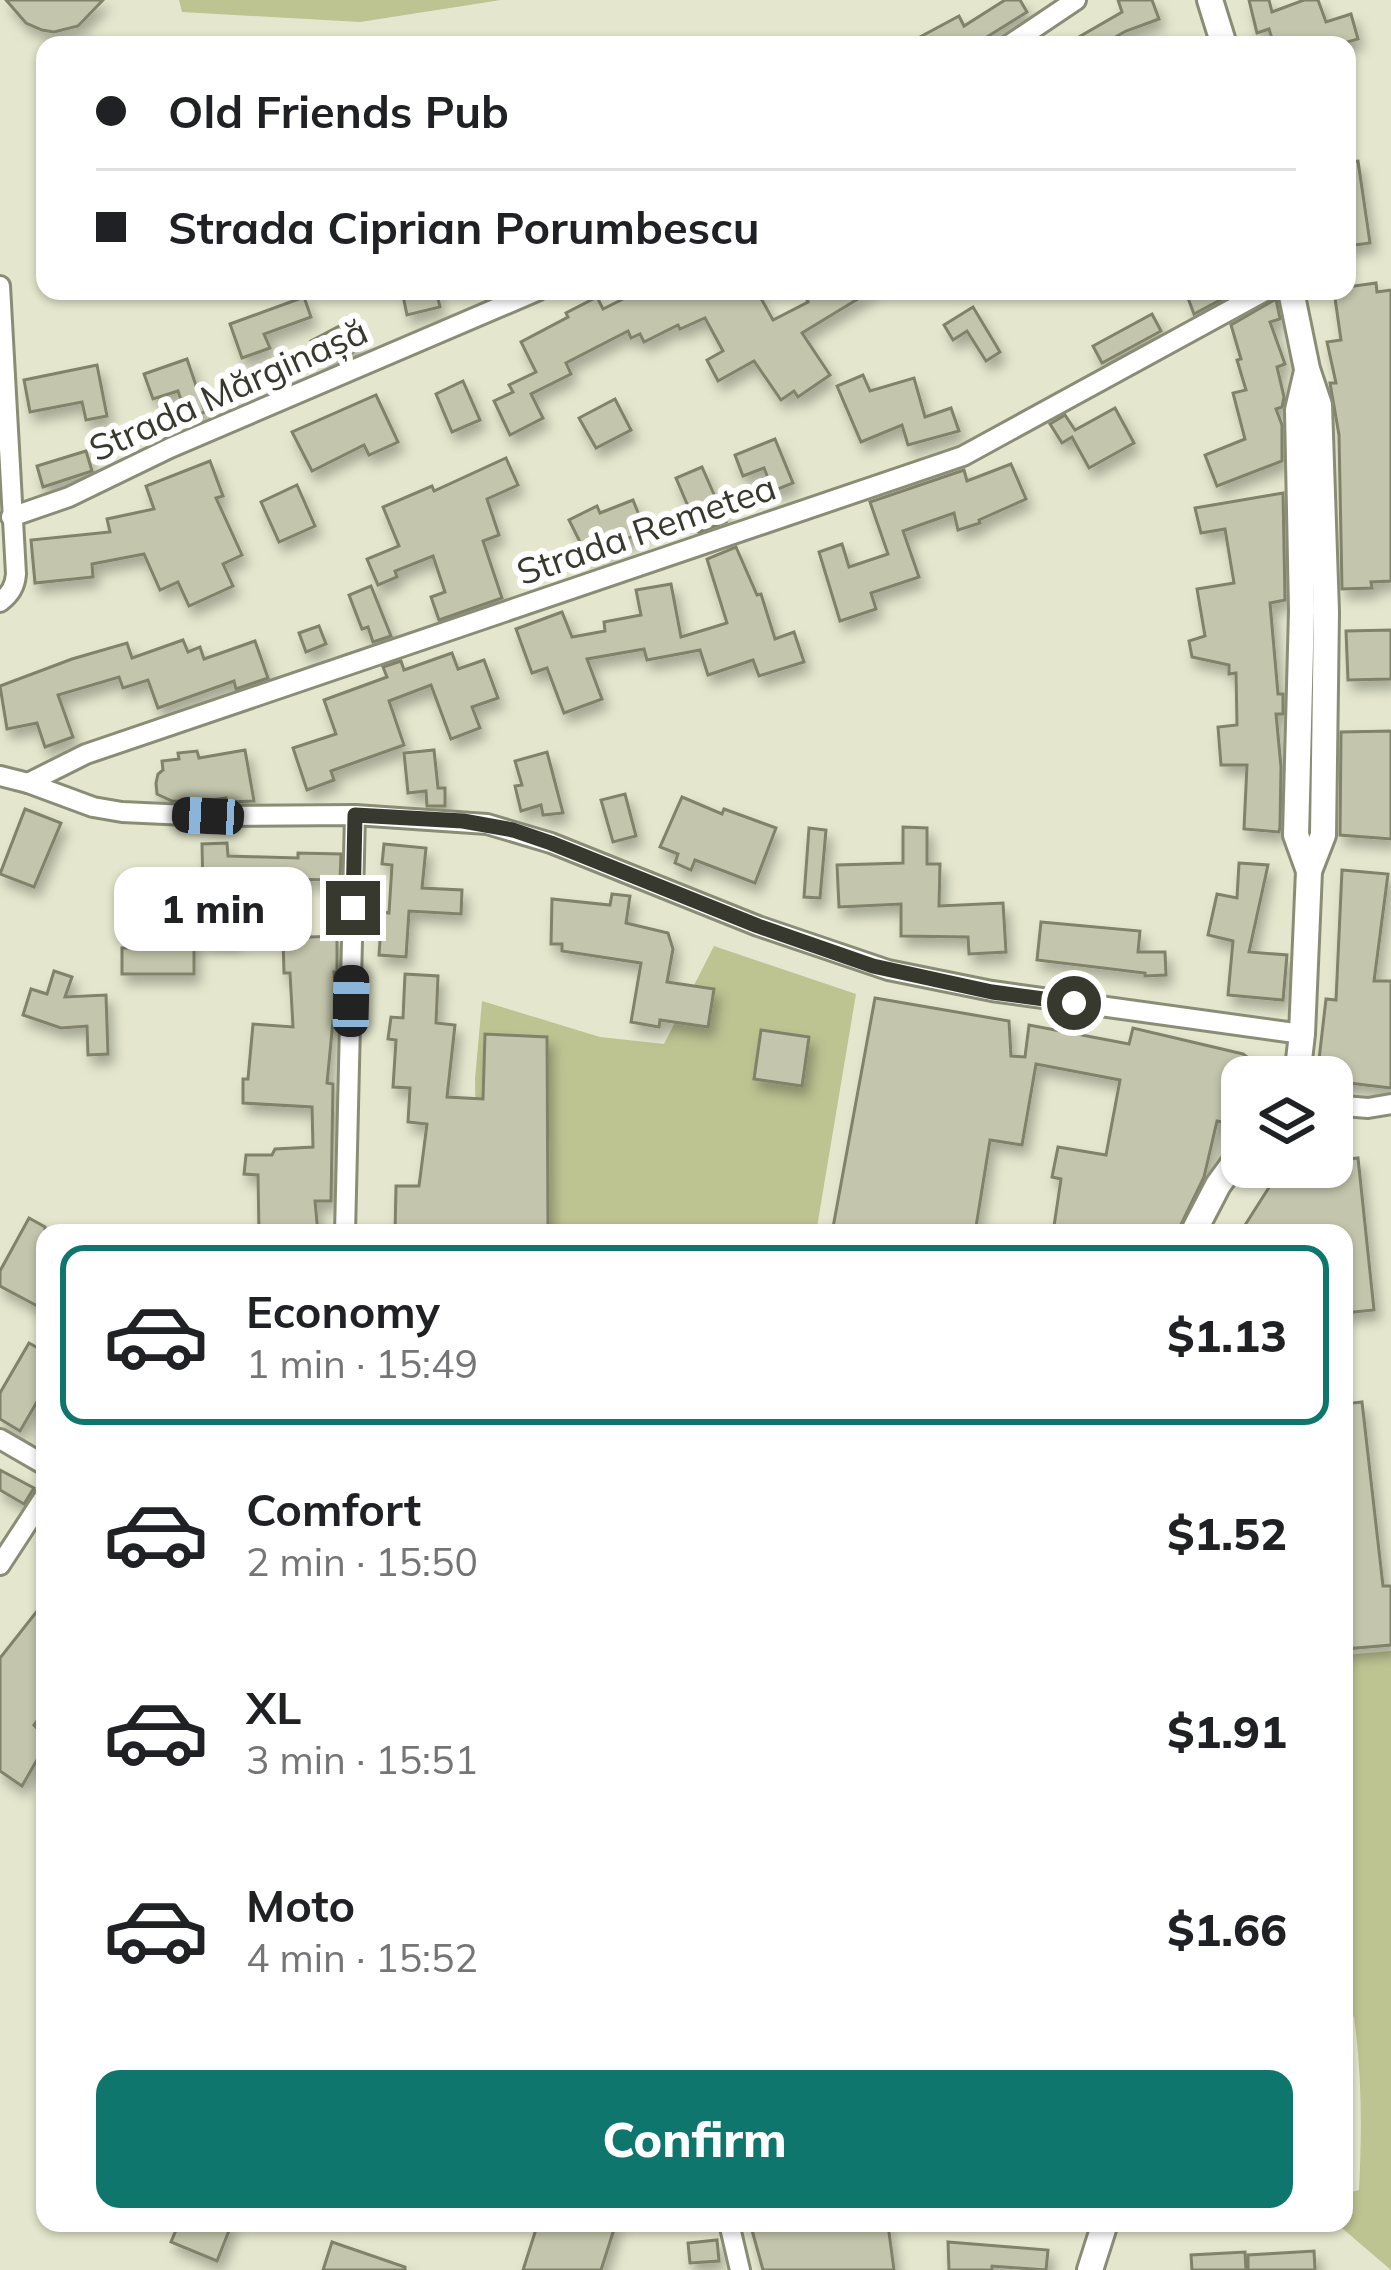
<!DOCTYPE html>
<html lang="en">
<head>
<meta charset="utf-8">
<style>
  :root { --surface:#fff; --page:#f2f2f2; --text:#202124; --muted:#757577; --line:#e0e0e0; --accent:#0f766e }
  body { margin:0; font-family:Mulish,sans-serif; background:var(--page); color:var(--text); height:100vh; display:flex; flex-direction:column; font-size:45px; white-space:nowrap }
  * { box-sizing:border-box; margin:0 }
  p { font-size:39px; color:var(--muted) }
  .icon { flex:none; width:66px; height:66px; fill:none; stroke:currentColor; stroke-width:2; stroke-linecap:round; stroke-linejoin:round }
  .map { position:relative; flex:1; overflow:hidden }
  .panel { position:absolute; left:36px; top:1224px; width:1317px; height:1008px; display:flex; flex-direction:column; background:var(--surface); border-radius:24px; box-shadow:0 3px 9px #0004 }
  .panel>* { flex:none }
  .hud { position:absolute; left:36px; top:36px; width:1320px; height:264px; border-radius:24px; box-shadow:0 3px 9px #0004; display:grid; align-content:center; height:264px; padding:0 60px; background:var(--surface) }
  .controls { position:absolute; left:1221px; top:1056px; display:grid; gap:24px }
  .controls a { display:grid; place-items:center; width:132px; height:132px; border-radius:24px; background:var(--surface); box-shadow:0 3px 9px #0004; font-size:60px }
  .end { position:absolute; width:54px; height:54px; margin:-27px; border:15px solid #37382e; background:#fff; box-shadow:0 0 0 6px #fff }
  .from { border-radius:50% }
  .bubble { position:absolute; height:84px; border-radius:24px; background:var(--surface); box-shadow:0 3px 9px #0004; font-size:39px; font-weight:800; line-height:84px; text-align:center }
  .car { position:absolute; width:36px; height:72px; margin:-36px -18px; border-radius:15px; box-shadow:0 0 9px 3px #0007; background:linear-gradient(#222 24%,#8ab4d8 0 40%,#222 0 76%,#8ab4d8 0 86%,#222 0) }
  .hud b { display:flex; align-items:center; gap:42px; height:114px; font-size:45px }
  .hud b+b { border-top:3px solid var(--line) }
  .hud i { width:30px; height:30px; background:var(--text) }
  ul { padding:21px 0 0; list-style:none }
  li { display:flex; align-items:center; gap:36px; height:180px; margin:0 24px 18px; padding:0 36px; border:6px solid transparent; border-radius:24px }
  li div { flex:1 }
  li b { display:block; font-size:45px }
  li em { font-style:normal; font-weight:800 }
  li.on { border-color:var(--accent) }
  li>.icon { width:108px; height:108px; stroke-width:1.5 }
  .primary-button { display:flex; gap:24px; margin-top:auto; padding:24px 60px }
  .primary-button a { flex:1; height:138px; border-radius:24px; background:var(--accent); color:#fff; font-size:48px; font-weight:800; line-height:138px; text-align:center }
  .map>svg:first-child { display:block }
  .green { fill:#bec392 }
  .building { fill:#c3c6ac; stroke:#80826b; stroke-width:3; filter:url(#shadow) }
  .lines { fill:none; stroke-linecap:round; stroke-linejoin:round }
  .street-casing { stroke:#8a8d75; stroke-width:24 }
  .secondary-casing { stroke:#8a8d75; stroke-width:30 }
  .street { stroke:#fff; stroke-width:18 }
  .secondary { stroke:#fff; stroke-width:24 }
  .route { stroke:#37382e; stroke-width:15 }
  .labels { text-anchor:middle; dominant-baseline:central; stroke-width:12; stroke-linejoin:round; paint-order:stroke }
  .street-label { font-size:36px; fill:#37382e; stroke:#fff }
</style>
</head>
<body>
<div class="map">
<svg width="1391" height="2270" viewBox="0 0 1391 2270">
  <defs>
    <filter id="shadow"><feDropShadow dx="5" dy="9" stdDeviation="6" flood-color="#0004"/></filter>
  </defs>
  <rect width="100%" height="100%" fill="#e4e7cd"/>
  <g class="green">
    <polygon points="179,0 501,0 360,22 182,12"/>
    <polygon points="714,946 856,994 816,1233 477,1233 475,1079 482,1001 600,1037 664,1044"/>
    <path d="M1391 1651V2270L1336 2223H1344V2194L1359 2190C1362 2132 1362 2075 1354 2017L1344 2008V1655Z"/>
  </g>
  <g class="building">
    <polygon points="6,0 103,0 78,26 54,32 42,30 26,23"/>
    <polygon points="1005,0 1020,0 1027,12 974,45 905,45 959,16 964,26"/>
    <polygon points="1118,0 1152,0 1159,19 1126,31 1101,45 1065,45 1122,12"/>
    <polygon points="1249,0 1269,0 1272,12 1304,0 1318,0 1326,22 1351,14 1358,39 1337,45 1274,45 1269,29 1257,33"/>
    <polygon points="1358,161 1370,243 1347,246 1347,162"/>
    <polygon points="1376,283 1377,292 1391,290 1391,581 1371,582 1372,588 1342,589 1339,435 1330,383 1336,383 1327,342 1341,340 1334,291 1347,291 1347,287"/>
    <polygon points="402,291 436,291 440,307 407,315"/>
    <polygon points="639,291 757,291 773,320 808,302 807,300 822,291 871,291 802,333 830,375 798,397 794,391 781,400 754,361 718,381 707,360 723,351 705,318 680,329 678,325 644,342 640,334 631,338 628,331 566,363 571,374 531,394 543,418 510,435 494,401 513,392 509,385 536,372 521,342 568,317 566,313 597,297 603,309"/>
    <polygon points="1203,291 1237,291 1194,314 1188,298"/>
    <polygon points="304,297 311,317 264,334 270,348 242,358 230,324"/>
    <polygon points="1276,299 1280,319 1270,322 1285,364 1277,367 1284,397 1282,407 1276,409 1282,425 1282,461 1217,486 1205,455 1245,439 1233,393 1246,390 1237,360 1241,359 1231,325"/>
    <polygon points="973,307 1000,352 986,361 967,331 953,340 944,325"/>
    <polygon points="1152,314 1161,331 1102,363 1093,346"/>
    <polygon points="345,323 358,349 339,360 336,354 322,362 311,341"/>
    <polygon points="187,359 205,412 187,418 178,391 153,399 144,374"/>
    <polygon points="97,365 107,416 86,420 82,402 30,412 24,380"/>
    <polygon points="863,375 870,391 914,378 925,417 951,408 959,431 908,445 902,425 861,442 837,386"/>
    <polygon points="463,381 480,420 452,432 436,394"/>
    <polygon points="376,395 398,442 369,455 364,445 312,471 292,432"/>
    <polygon points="615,399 631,430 596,448 579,418"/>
    <polygon points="1115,408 1134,443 1089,468 1072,437 1062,443 1050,424 1065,415 1075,430"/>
    <polygon points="775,439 793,483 773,491 764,468 743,476 735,455"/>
    <polygon points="86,451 92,471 43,487 37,466"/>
    <polygon points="506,458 518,485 487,499 499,535 483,541 502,598 439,620 431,597 445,592 433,556 395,571 397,577 378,585 367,559 399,546 383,507 432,486 434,491"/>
    <polygon points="210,461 223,496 216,498 242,555 223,564 233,586 189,606 178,582 160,590 144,554 92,564 93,577 35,583 31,540 110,532 107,519 154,509 146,486"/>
    <polygon points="1011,464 1026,499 979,520 980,523 958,530 954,513 903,531 919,577 871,593 876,609 840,621 819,552 842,544 849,567 888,554 870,502 964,470 967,481"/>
    <polygon points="702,467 726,522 699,532 676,478"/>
    <polygon points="297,485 315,526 279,542 261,502"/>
    <polygon points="1283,493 1285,600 1270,603 1278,694 1283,694 1283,714 1276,714 1281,767 1280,827 1279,832 1244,829 1247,765 1221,765 1218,727 1237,725 1236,673 1229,674 1229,665 1192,657 1189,641 1205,636 1197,589 1234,583 1225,529 1201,533 1195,508"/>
    <polygon points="633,500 645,530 588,558 569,520 597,506 600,513"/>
    <polygon points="736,547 757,595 761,594 775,639 794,632 804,662 759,676 753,660 708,675 700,650 647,660 644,649 587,659 602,699 564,713 547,668 532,673 516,629 562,612 572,637 605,631 604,622 641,615 636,590 671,584 681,637 727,623 707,559"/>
    <polygon points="371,586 391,636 373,642 368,627 362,629 349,595"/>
    <polygon points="319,626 326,644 306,652 299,633"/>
    <polygon points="1391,630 1391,679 1348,680 1346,631"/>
    <polygon points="183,640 188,652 200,647 204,659 255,641 268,678 236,689 234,681 158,708 148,680 123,688 119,677 58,695 73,737 45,747 37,723 7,729 0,686 72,659 127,643 132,658"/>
    <polygon points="452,653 458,669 484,660 498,698 472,707 480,728 451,739 431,685 389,701 404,745 331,771 334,780 307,790 293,748 336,734 324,700 387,677 383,667 401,661 404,670"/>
    <polygon points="1391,731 1391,839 1340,835 1341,732"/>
    <polygon points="245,750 254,801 227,802 226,798 198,802 172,801 157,794 156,783 158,774 163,770 162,761 179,759 178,753 197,751 199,758"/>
    <polygon points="434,750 438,788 445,788 445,806 427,806 426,791 408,793 404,753"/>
    <polygon points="547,752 563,813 543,815 541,805 521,811 515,786 522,785 515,761"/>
    <polygon points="625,794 636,836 613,842 601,800"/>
    <polygon points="682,797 722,814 724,809 776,828 755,883 695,860 691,870 675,863 678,854 660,847"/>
    <polygon points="25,809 61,823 34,887 0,874"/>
    <polygon points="903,827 927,828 927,864 940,864 939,906 1003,903 1006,952 969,954 968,937 901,936 901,904 839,907 837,865 903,863"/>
    <polygon points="809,828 826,830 820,898 804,897"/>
    <polygon points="227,843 228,856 298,858 298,853 341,854 340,880 284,879 283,902 235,901 236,940 204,940 202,844"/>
    <polygon points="384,844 426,848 422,888 462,890 461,914 409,911 406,957 379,955 382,912 389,913 392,865 382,864"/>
    <polygon points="1239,863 1268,865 1249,952 1287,955 1283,1000 1228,995 1233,941 1208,935 1217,894 1237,898"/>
    <polygon points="1342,870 1388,874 1374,981 1391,981 1391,1088 1332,1081 1332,1077 1317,1077 1326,999 1336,1000"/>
    <polygon points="612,894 630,896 626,923 668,933 673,949 667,982 714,989 708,1027 660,1020 659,1027 631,1022 641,963 562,951 562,944 551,944 552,899 610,905"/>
    <polygon points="1041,922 1140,931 1138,952 1165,952 1166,975 1145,976 1145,973 1037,960"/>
    <polygon points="151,924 194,924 194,974 122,974 122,948 149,948"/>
    <polygon points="337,936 337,972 334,972 337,1021 333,1021 327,1083 333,1084 331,1201 315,1201 318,1233 259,1233 258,1175 244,1174 246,1155 272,1155 275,1149 313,1147 312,1107 243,1103 243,1079 248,1079 253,1024 293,1027 290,973 284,973 283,938"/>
    <polygon points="54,971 72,977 65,997 106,995 108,1054 88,1055 87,1026 61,1028 23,1015 31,989 47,994"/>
    <polygon points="405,974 438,976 436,1023 455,1025 447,1097 483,1099 485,1034 547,1037 548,1233 395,1233 396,1186 419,1186 427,1124 408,1122 410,1088 393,1087 396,1040 388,1039 391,1017 403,1018"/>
    <polygon points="875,998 1009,1021 1011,1056 1025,1057 1029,1025 1129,1044 1133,1028 1243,1054 1255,1063 1259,1077 1242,1077 1228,1123 1217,1121 1204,1177 1177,1233 1053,1233 1061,1179 1052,1177 1058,1147 1106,1155 1120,1080 1036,1064 1022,1145 990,1140 975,1233 832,1233"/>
    <polygon points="761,1030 809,1037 802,1086 754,1079"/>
    <polygon points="1358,1158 1374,1310 1344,1313 1344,1233 1240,1233 1282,1167 1332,1167 1332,1161"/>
    <polygon points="29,1218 45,1227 45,1310 0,1286 0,1271"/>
    <polygon points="29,1343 45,1352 45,1388 20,1431 0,1419 0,1393"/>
    <polygon points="1362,1402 1383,1586 1391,1586 1391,1645 1344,1649 1344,1404"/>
    <polygon points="0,1470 34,1488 24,1504 0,1490"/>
    <polygon points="45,1601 45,1710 34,1725 45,1736 45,1746 22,1786 0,1771 0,1658"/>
    <polygon points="179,2223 232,2223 217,2261 171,2242"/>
    <polygon points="538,2223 616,2223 601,2270 523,2270"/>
    <polygon points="750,2223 888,2225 894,2270 763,2270"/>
    <polygon points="717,2240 719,2261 690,2263 688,2243"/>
    <polygon points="332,2242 405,2267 405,2270 323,2270"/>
    <polygon points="948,2242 1048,2250 1046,2270 992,2266 992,2270 949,2270"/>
    <polygon points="1314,2251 1315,2270 1248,2270 1248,2255"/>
    <polygon points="1245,2252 1246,2270 1192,2270 1191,2255"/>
  </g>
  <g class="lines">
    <g class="street-casing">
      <g id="street">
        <polyline points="1009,45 1076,0"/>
        <path d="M0 286 16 574C15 587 10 594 0 602"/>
        <polyline points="11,517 69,497 170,448 537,291"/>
        <polyline points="0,776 28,783 93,807 122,812 208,816 355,815 487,824 551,843 758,926 888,970 992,991 1302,1034"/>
        <polyline points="28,783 86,754 963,456 1265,291"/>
        <polyline points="1332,1105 1368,1108 1391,1104"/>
        <polyline points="345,1233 355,815"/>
        <polyline points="0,1439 45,1465"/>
        <polyline points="0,1565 45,1496"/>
        <polyline points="729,2223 740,2270"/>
      </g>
    </g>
    <g class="secondary-casing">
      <g id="secondary">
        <polyline points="1210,0 1224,45"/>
        <polyline points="1291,291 1307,369 1319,405 1326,612 1323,835 1309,871 1302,1034 1297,1077"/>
        <polyline points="1307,371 1298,410 1302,611 1296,835 1309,871"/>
        <polyline points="1193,1233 1218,1185 1242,1152"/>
        <polyline points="1090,2270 1105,2223"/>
      </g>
    </g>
    <use href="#street" class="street"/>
    <use href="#secondary" class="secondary"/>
  </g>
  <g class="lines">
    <polyline class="route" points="353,908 355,815 463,821 513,830 551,843 758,926 873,966 992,992 1074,1003"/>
  </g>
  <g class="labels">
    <g class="street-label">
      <text transform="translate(228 389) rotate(-24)">Strada Mărginașă</text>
      <text transform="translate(646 529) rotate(-19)">Strada Remetea</text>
    </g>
  </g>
</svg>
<div class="controls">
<a><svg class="icon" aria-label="layers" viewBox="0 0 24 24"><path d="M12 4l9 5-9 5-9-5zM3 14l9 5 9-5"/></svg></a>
</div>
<i class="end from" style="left:1074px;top:1003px"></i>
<i class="end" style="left:353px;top:908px"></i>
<div class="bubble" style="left:114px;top:867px;width:198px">1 min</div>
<i class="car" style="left:208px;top:816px;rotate:273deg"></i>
<i class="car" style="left:351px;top:1001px;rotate:1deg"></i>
<div class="hud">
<b><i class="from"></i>Old Friends Pub</b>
<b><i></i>Strada Ciprian Porumbescu</b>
</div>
<section class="panel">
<ul>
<li class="on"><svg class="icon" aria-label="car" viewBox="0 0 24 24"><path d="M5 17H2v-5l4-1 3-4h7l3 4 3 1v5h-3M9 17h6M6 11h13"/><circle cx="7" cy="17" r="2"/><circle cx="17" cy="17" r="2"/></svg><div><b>Economy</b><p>1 min · 15:49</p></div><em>$1.13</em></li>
<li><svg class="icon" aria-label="car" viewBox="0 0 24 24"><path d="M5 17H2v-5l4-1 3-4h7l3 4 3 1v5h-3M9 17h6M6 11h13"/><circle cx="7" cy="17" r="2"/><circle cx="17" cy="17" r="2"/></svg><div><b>Comfort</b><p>2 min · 15:50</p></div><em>$1.52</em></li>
<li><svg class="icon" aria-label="car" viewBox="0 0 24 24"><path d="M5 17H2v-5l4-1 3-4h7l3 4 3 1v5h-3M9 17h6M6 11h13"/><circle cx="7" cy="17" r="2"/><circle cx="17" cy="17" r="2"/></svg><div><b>XL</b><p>3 min · 15:51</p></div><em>$1.91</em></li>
<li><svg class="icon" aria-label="car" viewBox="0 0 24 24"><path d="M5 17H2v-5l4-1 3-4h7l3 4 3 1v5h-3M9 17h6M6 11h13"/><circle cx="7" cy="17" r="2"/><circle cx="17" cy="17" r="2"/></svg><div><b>Moto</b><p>4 min · 15:52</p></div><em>$1.66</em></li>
</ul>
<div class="primary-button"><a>Confirm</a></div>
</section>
</div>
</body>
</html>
